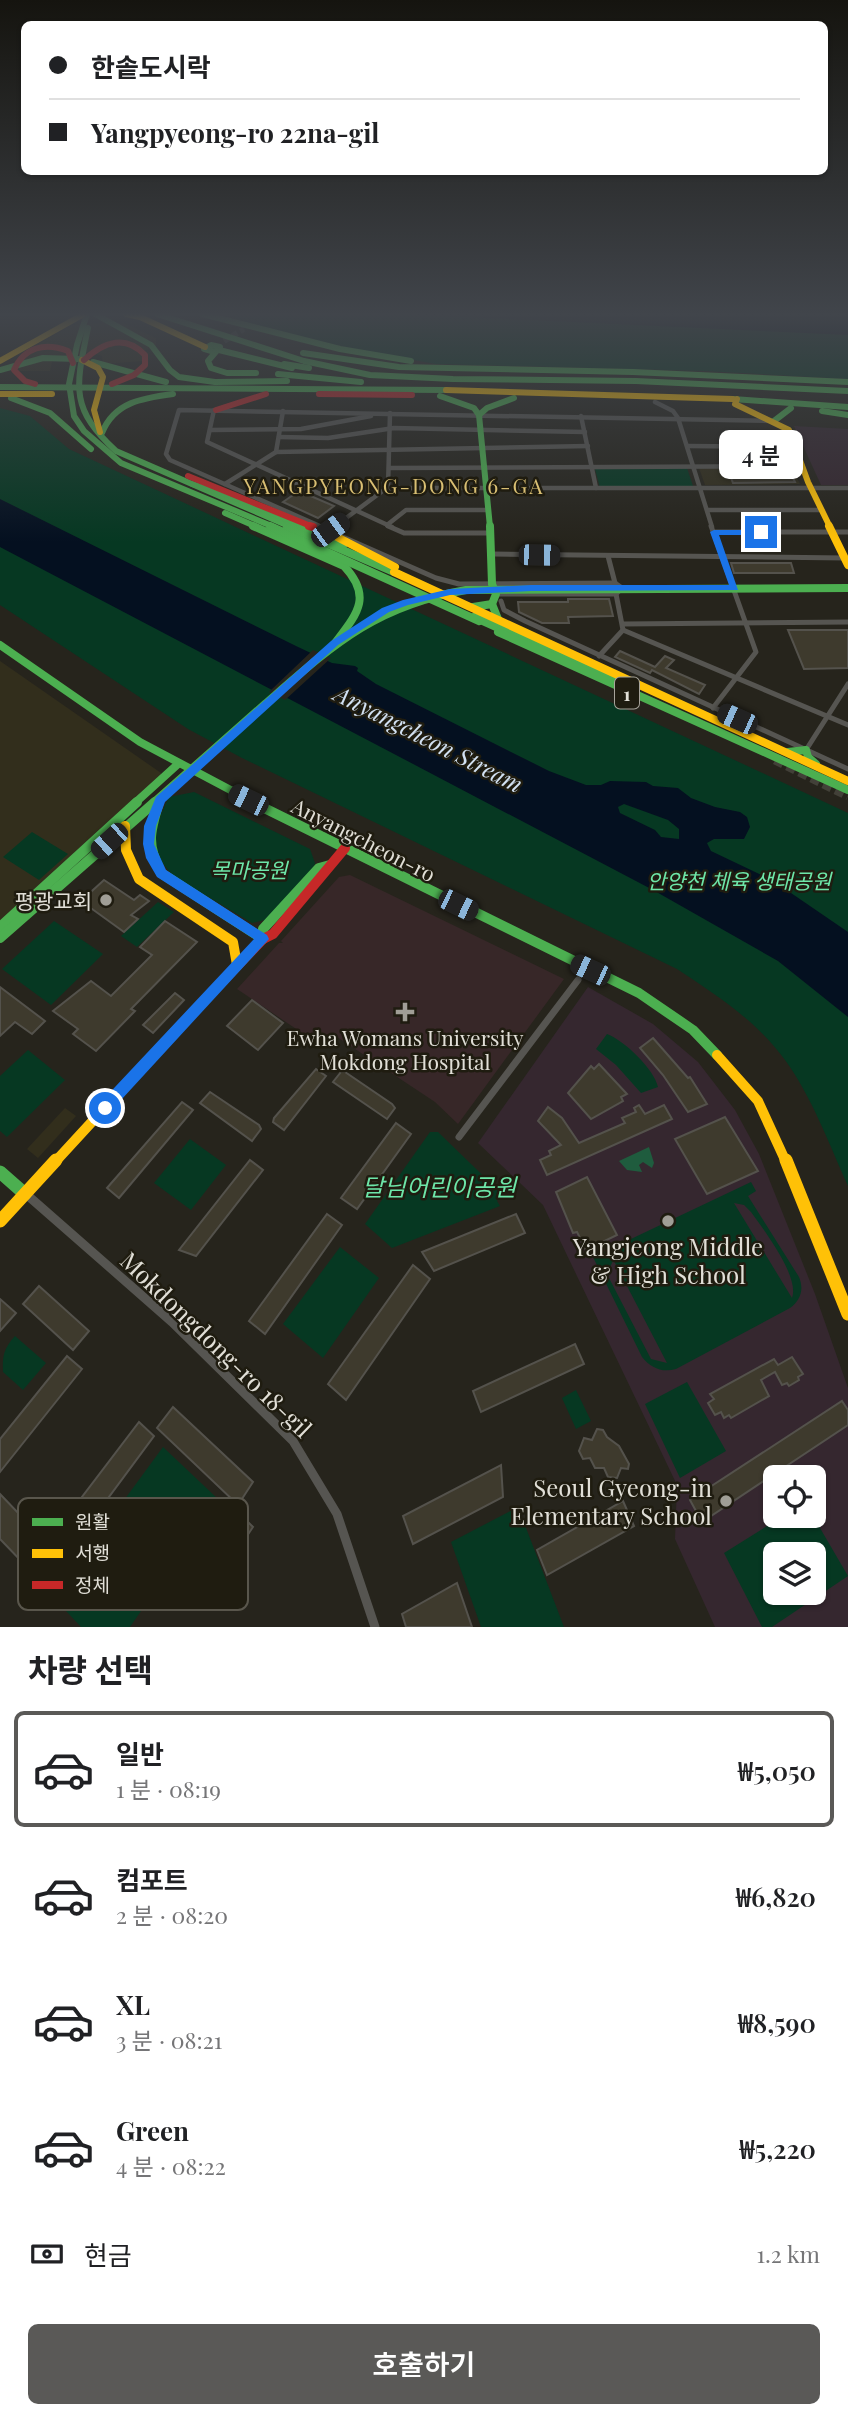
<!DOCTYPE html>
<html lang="ko">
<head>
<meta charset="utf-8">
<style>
  :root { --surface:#fff; --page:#f6f6f6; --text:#202124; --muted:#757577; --line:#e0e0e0; --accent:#5a5957 }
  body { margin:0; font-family:"Playfair Display","Noto Sans KR",serif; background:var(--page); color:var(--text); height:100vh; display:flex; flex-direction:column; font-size:26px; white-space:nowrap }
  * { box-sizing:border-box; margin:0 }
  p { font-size:23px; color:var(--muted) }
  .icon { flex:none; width:38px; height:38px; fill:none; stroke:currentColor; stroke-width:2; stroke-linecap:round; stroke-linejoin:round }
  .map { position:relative; height:1627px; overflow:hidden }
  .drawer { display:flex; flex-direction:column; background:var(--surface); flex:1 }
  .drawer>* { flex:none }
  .top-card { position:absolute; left:21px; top:21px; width:807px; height:154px; border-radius:10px; box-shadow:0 2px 5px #0004; display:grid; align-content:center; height:154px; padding:0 28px; background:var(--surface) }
  .controls { position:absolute; left:763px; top:1465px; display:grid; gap:14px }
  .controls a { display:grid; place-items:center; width:63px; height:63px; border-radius:10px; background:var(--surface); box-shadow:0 2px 5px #0004; font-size:35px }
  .end { position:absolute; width:32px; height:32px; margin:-16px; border:9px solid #1a73e8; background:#fff; box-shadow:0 0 0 4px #fff }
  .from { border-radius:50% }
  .bubble { position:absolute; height:49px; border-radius:10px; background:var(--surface); box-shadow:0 2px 5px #0004; font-size:23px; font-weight:600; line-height:49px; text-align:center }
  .car { position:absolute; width:21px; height:42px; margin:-21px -10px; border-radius:9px; box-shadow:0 0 5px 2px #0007; background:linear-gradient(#222 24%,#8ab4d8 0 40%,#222 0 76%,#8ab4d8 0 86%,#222 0) }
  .top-card b { display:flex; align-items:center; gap:24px; height:66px; font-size:26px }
  .top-card b+b { border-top:2px solid var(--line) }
  .top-card i { width:18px; height:18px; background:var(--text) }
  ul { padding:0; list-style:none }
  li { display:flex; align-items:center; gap:21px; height:116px; margin:0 14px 10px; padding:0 14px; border:4px solid transparent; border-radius:10px }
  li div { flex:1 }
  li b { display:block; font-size:26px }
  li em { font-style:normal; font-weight:600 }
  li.selected { border-color:var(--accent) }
  li>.icon { width:63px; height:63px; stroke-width:1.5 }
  h2 { padding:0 28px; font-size:32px; line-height:84px }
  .pay { display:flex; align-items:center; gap:18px; height:77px; padding:0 28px; font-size:26px }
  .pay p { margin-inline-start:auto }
  .primary-button { display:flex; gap:14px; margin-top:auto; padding:14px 28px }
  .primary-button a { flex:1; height:80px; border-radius:10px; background:var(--accent); color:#fff; font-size:28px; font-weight:600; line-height:80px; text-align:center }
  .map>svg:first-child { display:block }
  .built { fill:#322e1c }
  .education { fill:#35272f; fill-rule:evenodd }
  .medical { fill:#372728 }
  .green { fill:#063822; fill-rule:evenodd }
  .forest { fill:#1f5c3e }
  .water { fill:#041020; fill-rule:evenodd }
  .pier { fill:#26241c }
  .building { fill:#3e3a2d; stroke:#54524c; stroke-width:2 }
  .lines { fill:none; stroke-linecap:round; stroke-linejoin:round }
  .primary-tunnel { stroke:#424038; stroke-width:6; stroke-dasharray:6 3.5; stroke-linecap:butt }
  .highway-tunnel { stroke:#424038; stroke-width:9; stroke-dasharray:9 4.5; stroke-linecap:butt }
  .street-far3 { stroke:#565551; stroke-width:4.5 }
  .street-far2 { stroke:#565551; stroke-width:5 }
  .street-far1 { stroke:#565551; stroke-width:7 }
  .street { stroke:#565551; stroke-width:9 }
  .fast-far3 { stroke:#4caf50; stroke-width:6 }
  .fast-far2 { stroke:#4caf50; stroke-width:8 }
  .fast-far1 { stroke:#4caf50; stroke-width:10 }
  .fast { stroke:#4caf50; stroke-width:13 }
  .slow-far3 { stroke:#ffc107; stroke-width:6 }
  .slow-far2 { stroke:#ffc107; stroke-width:8 }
  .slow-far1 { stroke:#ffc107; stroke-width:10 }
  .slow { stroke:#ffc107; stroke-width:13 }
  .jam-far2 { stroke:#c62828; stroke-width:6 }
  .jam-far1 { stroke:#c62828; stroke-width:8 }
  .jam { stroke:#c62828; stroke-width:10 }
  .route { fill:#1a73e8 }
  .poi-dot { fill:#a09e96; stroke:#1f1c10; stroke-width:2.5 }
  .labels { text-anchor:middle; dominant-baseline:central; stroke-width:5; stroke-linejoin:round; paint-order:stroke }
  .shield { fill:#1f1c10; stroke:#a7a49b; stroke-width:2 }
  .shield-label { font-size:19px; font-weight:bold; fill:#e1dfd7 }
  .far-quarter-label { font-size:21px; letter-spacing:2px; fill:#d9bf73; stroke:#1f1c10 }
  .street-label { font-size:21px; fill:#e1dfd7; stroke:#1f1c10 }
  .park-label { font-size:21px; font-style:italic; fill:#6de6a8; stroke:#1f1c10 }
  .poi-label { font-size:21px; fill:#e1dfd7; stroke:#1f1c10; text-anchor:end }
  .water-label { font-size:23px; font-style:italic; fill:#d2e1f2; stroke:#1f1c10 }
  .near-park-label { font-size:24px; font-style:italic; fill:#6de6a8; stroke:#1f1c10 }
  .near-poi-label { font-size:24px; fill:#e1dfd7; stroke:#1f1c10 }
  .near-street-label { font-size:24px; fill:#e1dfd7; stroke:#1f1c10 }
  .key { fill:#1f1c10; stroke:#59564c; stroke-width:2 }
  .key-label { font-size:19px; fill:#e1dfd7 }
</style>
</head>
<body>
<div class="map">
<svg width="848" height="1627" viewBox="0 0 848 1627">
  <rect width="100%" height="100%" fill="#26241c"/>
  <g class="built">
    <polygon points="113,322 126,324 156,338 156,347 143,351 143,361 103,364 102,356 93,353 53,357 50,371 17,371 19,359 38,344 72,325"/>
    <polygon points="699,468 792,468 800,484 705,485"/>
    <polygon points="0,661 161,773 162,781 0,923"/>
    <polygon points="65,1108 76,1116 38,1158 27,1149"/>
  </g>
  <g class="education">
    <polygon points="794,426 848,429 848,485 821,485"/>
    <path d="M588 987 653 1024 698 1062 735 1110 759 1154 815 1294 848 1388V1627H715L675 1539 677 1485 543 1205 478 1143ZM775 1477H814V1516H775ZM775 1554H814V1592H775Z"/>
  </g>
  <polygon class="medical" points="350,875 564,979 458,1124 435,1102 334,1035 314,1041 237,989 279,943 283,943 281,941 339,877"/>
  <g class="green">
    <polygon points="226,314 402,314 529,318 848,335 848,379 705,371 436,364 362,351 252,325"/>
    <path d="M0 408 30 416 69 449 848 813V1186C829 1144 812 1097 785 1060 757 1021 716 995 677 969L242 758 188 729 0 605Z"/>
    <polygon points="687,468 693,486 600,488 595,469"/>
    <path d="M194 792 310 849 315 863 313 872 269 919 252 923 175 877C144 847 153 831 169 797Z"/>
    <polygon points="32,832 68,854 39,880 3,857"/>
    <polygon points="158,902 174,912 137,947 121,936"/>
    <polygon points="54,921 103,954 51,1005 2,969"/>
    <path d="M607 1034C625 1041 654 1069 658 1087L641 1093 616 1065 596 1049Z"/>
    <polygon points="28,1050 65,1080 7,1137 0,1131 0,1076"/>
    <polygon points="430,1132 438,1132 502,1194 497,1201 500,1206 392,1248 365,1224"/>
    <polygon points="190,1139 226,1165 191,1210 154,1183"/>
    <path d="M751 1182 756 1191 748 1196 799 1277C804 1289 801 1300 790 1308L676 1369C662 1373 651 1368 642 1357L593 1257ZM734 1203 744 1205 751 1212C764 1230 800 1277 792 1298ZM613 1261H614L667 1363 651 1359 609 1278V1269Z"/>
    <polygon points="340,1247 379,1278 323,1358 283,1324"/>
    <path d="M15 1336 46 1363 23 1390 3 1372C2 1356 4 1348 15 1336Z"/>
    <polygon points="687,1382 726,1451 680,1478 645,1404"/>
    <polygon points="576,1390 591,1421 576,1429 562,1398"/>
    <polygon points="163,1447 218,1499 130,1627 81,1627 53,1597"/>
    <polygon points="518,1507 564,1627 481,1627 451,1542"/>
    <path d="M783 1516H813L848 1576 772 1627H762L724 1553ZM775 1554H814V1592H775Z"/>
  </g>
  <polygon class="forest" points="649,1147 654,1163 652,1168 643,1162 639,1165 642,1172 627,1170 619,1161"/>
  <g class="water">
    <polygon points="402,314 848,314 848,335"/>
    <path d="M0 499 296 646 332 663 355 666 358 668 357 671 376 684 549 771 586 785H601L610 781 646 782 653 786 678 788 691 798 715 807 740 812 747 817 750 827 744 839H714L707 843 711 851 772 880 848 932V1017L778 961 653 890 0 547ZM624 804 668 820 679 829V839L661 837 655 830 620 813 618 807Z"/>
  </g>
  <polygon class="pier" points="313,650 331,658 285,700 269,692"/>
  <g class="building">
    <polygon points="728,471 790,471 795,482 733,483"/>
    <polygon points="299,491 334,506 318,518 283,502"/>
    <polygon points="731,563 791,563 794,573 734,573"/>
    <polygon points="568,599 609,599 613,616 568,617 569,623 542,623 519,612 518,602 568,602"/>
    <polygon points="788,630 848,630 848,668 804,669"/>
    <polygon points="620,651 655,667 665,656 674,660 666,668 705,685 699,694 652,670 650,673 615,657"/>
    <polygon points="104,880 134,900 140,895 149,901 131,915 138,919 124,932 81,901"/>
    <polygon points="165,921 197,942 131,1009 135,1011 96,1051 73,1034 78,1029 53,1011 91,981 111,996 152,955 140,947"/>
    <polygon points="0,987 45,1021 32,1034 15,1022 0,1036"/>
    <polygon points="175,993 184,1000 153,1033 143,1025"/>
    <polygon points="252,1000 283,1023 258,1050 227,1026"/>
    <polygon points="653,1038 688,1078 690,1077 707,1104 688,1112 663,1075 640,1048"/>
    <polygon points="599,1064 627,1094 621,1097 623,1101 591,1119 568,1093 591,1066 594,1069"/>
    <polygon points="316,1069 326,1076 284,1130 273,1122 274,1118"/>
    <polygon points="341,1072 345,1072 392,1104 395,1108 387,1119 333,1082"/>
    <polygon points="210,1092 259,1125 261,1129 252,1141 200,1103"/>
    <polygon points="182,1102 193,1110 119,1198 107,1188"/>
    <polygon points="639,1105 645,1114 664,1105 672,1119 547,1175 540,1160 551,1155 549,1151 561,1145 538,1121 548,1107 562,1118 579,1143 625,1123 622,1118 636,1112 634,1108"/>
    <polygon points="725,1117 758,1171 707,1194 675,1139"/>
    <polygon points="396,1123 411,1134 357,1209 341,1198"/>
    <polygon points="250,1160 263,1170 196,1256 179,1250"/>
    <polygon points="587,1177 617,1235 586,1250 577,1232 573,1233 556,1192"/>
    <polygon points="327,1214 342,1225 265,1334 249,1321"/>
    <polygon points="516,1214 525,1233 434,1271 422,1252"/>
    <polygon points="413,1265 430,1279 346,1400 328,1384"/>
    <polygon points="39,1286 89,1331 73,1350 23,1304"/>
    <polygon points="0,1299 16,1313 0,1331"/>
    <polygon points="575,1344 584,1364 481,1412 473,1391"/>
    <polygon points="67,1356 82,1369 0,1472 0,1439"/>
    <polygon points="792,1357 803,1374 798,1377 799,1380 789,1386 787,1383 782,1385 775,1372 761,1380 769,1396 731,1418 729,1415 724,1418 721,1412 715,1415 708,1403 714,1399 710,1394 774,1359 778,1365"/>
    <polygon points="842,1401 848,1410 848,1425 702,1522 690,1500"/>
    <polygon points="173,1407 253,1482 238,1505 157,1428"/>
    <polygon points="139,1422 154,1436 69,1551 53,1535"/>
    <polygon points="597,1429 603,1430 607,1437 619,1446 629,1464 628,1469 621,1468 617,1478 608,1477 604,1468 595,1468 590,1458 583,1459 579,1451 584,1438 592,1440"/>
    <polygon points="501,1465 503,1497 413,1544 403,1516"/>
    <polygon points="0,1494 43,1539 24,1564 0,1539"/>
    <polygon points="623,1501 634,1526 547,1575 537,1550"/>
    <polygon points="237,1511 253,1527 200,1607 183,1589"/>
    <polygon points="457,1583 472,1627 406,1627 402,1614"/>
  </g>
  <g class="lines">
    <polyline class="primary-tunnel" points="224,341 244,329"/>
    <polyline class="highway-tunnel" points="775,760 848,796"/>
    <g class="street-far3">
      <polyline points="655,402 673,411 678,418 712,527"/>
      <polyline points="214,410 207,442 392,527"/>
      <polyline points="581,416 596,488"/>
      <polyline points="210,430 301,429 371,416"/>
      <polyline points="279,437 328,438 394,428 585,432"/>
      <polyline points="688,446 792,447"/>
      <polyline points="276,452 588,446"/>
      <polyline points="389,468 801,466"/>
      <polyline points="225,484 276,452 283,411"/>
      <polyline points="387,488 848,488"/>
      <polyline points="707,510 820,510"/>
      <polyline points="387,525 406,510 487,510"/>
      <polyline points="322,527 170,460 166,454 179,410 772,421"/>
      <polyline points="334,527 388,487 390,413"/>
    </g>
    <g class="street-far2">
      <polyline points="318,526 436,578 459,584 615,583 622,588 616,594 496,594"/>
      <polyline points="388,526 404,533 489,533"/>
      <polyline points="711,526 756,652 713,708"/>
      <polyline points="330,530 336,526"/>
      <polyline points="714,532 848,532"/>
      <polyline points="493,554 846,558"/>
      <polyline points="608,556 615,583"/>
      <polyline points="501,601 504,610 525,621 848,769"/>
      <polyline points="623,624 848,622"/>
      <polyline points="623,630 848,725"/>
      <polyline points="599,656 623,630 616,594"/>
      <polyline points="806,750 848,684"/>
    </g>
    <polyline class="street-far1" points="459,1137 578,980"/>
    <polyline class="street" points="26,1194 172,1322 293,1441 337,1514 375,1627"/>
    <g class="fast-far3">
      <polyline points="87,314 77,345 69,384 74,416 84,431 121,463 274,527"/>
      <polyline points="95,314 151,345 170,370 179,377 215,382 287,381"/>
      <polyline points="157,314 304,361 370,375 453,379 636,381 848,391"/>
      <polyline points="202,314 340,349 411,361"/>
      <path d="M88 328C76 386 69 408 116 451L291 527"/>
      <polyline points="219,350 292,368"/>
      <polyline points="214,352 204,349 211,345 220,347 208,361 211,368 227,373 256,373"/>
      <polyline points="303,353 399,367 633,372 848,382"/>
      <polyline points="93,362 166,382"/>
      <polyline points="284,364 309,368"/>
      <polyline points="0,370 43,358 78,359"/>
      <polyline points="278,374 361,382"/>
      <polyline points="0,387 446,390"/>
      <polyline points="440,396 474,408 479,415 487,408 514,398"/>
      <polyline points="11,398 50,413 91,449"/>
      <polyline points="733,399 848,407"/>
      <polyline points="822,411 848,415"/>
      <polyline points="479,415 490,527"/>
      <polyline points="774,421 791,408"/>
      <path d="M102 433C114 402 143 398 173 394"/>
      <polyline points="192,484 231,496 305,527"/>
      <polyline points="225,513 257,527"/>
    </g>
    <g class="fast-far2">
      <path d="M253 526 344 566C373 597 357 614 335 643"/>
      <polyline points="270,526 479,621"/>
      <polyline points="287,526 394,572"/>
      <polyline points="301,526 344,544"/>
      <polyline points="490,526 492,584 496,594 492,604"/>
      <polyline points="473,607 492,604 498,619"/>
      <polyline points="474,617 628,687"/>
      <polyline points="498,632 848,790"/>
      <polyline points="0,645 140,742 255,803"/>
      <polyline points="788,752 806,750 808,757 816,764"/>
      <polyline points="135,803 178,764"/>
      <path d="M153 803C190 770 228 737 265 704 333 645 374 606 466 590L848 588"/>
    </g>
    <g class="fast-far1">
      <path d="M159 802C150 832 146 843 161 873L263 939"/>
      <polyline points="252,802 639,993 693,1030 717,1055"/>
      <polyline points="0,927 137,802"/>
      <polyline points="0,938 155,802"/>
      <polyline points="263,939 263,929 319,868 330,865"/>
    </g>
    <polyline class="fast" points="0,1172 25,1194"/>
    <g class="slow-far3">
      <polyline points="126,314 140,317 205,347"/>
      <polyline points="82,360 98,368 103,377 94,410 100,432"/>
      <polyline points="0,361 84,314"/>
      <polyline points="446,390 733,399"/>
      <polyline points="0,394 52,394"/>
      <polyline points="737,399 735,404 789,430 808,482 830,527"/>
    </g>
    <g class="slow-far2">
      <polyline points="829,526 848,565"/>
      <polyline points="337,537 395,567"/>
      <polyline points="394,572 848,781"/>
    </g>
    <g class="slow-far1">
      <polyline points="125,826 126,850 139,879 233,942 237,965"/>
      <polyline points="717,1055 758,1101 786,1162"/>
      <polyline points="55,1162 180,1026"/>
    </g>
    <g class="slow">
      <polyline points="786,1160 848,1314"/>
      <polyline points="0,1221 56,1160"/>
    </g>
    <g class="jam-far2">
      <path d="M84 360C104 342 125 334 145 355V365L134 375 112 384"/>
      <path d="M35 384 25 381 14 370C24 347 45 342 68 351L73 363"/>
      <polyline points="319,394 412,395"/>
      <polyline points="216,410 266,394"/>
      <polyline points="188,476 313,527"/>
    </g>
    <polyline class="jam-far1" points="309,526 313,527"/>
    <polyline class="jam" points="180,1026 263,939 273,934 345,848"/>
  </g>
  <linearGradient id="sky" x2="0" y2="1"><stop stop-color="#15140f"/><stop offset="0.58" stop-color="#41454b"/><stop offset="1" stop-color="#41454b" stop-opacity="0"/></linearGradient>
  <rect width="848" height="542" fill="url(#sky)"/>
  <polygon class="route" points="714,530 761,530 765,532 761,535 719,535 738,590 531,591 450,595 408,605 389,612 338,645 165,802 156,826 154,844 166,870 267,935 269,939 110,1112 100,1112 100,1103 254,939 157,877 146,858 143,844 144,826 156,797 331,641 382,608 403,600 450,589 531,585 729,585 710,532"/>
  <g class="poi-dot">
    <circle cx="106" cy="900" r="7"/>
    <path d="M401.5 1001.5h7v7h7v7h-7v7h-7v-7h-7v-7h7z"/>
    <circle cx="668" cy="1221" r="7"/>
    <circle cx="726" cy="1501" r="7"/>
  </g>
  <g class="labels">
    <rect class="shield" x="615" y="677.5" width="24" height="31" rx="5"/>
    <g class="shield-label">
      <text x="627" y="693">1</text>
    </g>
    <g class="far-quarter-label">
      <text x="394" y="485">YANGPYEONG-DONG 6-GA</text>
    </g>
    <g class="street-label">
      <text transform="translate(364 839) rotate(27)">Anyangcheon-ro</text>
    </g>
    <g class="park-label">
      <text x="249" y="869">목마공원</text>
      <text x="739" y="880">안양천 체육 생태공원</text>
    </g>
    <g class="poi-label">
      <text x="92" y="900">평광교회</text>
      <text x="405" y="1037" text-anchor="middle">Ewha Womans University<tspan x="405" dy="24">Mokdong Hospital</tspan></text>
    </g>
    <g class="water-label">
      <text transform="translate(429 738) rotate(27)">Anyangcheon Stream</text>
    </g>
    <g class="near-park-label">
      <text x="439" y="1186">달님어린이공원</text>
    </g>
    <g class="near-poi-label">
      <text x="668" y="1246">Yangjeong Middle<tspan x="668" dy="28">&amp; High School</tspan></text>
      <text x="712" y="1487" text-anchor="end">Seoul Gyeong-in<tspan x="712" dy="28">Elementary School</tspan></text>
    </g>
    <g class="near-street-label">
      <text transform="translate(217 1344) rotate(44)">Mokdongdong-ro 18-gil</text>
    </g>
  </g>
  <rect x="18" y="1498" width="230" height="112" rx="10" class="key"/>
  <rect x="32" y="1518" width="31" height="8" fill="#4caf50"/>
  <rect x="32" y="1549" width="31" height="9" fill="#ffc107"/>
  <rect x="32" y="1581" width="31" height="8" fill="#c62828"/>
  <g class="key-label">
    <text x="75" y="1529">원활</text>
    <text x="75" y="1560">서행</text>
    <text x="75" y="1592">정체</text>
  </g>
</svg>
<div class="controls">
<a><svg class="icon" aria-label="locate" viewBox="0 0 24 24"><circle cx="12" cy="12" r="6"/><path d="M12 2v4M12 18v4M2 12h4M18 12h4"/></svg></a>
<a><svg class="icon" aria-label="layers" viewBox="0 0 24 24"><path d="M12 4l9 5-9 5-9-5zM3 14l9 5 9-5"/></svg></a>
</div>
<i class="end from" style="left:105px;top:1108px"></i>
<i class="end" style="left:761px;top:532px"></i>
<div class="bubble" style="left:719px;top:430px;width:84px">4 분</div>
<i class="car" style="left:330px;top:530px;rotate:54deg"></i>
<i class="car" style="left:539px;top:555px;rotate:91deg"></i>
<i class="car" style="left:737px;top:719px;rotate:294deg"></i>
<i class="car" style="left:248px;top:800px;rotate:296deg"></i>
<i class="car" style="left:109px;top:841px;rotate:228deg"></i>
<i class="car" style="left:458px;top:905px;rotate:116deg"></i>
<i class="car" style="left:590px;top:970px;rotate:295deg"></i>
<div class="top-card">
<b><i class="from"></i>한솥도시락</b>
<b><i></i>Yangpyeong-ro 22na-gil</b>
</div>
</div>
<section class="drawer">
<h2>차량 선택</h2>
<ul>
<li class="selected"><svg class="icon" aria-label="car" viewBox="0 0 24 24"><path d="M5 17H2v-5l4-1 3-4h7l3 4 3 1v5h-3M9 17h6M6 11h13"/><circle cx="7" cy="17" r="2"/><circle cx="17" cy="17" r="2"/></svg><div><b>일반</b><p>1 분 · 08:19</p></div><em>₩5,050</em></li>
<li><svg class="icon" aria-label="car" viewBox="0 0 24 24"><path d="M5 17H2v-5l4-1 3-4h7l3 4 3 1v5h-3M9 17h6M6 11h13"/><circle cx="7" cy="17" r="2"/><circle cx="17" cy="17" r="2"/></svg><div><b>컴포트</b><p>2 분 · 08:20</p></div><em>₩6,820</em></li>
<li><svg class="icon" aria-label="car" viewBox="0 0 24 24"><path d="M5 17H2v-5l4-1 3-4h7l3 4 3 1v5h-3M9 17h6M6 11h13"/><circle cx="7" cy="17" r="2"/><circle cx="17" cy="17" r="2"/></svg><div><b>XL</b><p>3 분 · 08:21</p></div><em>₩8,590</em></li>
<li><svg class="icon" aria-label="car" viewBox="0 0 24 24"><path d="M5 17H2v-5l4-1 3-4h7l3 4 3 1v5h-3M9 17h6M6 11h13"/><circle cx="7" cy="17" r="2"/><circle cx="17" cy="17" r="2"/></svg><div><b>Green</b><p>4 분 · 08:22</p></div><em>₩5,220</em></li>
</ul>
<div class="pay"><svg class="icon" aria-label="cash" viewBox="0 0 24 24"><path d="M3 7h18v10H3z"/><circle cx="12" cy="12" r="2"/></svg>현금<p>1.2 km</p></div>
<div class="primary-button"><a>호출하기</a></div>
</section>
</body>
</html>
